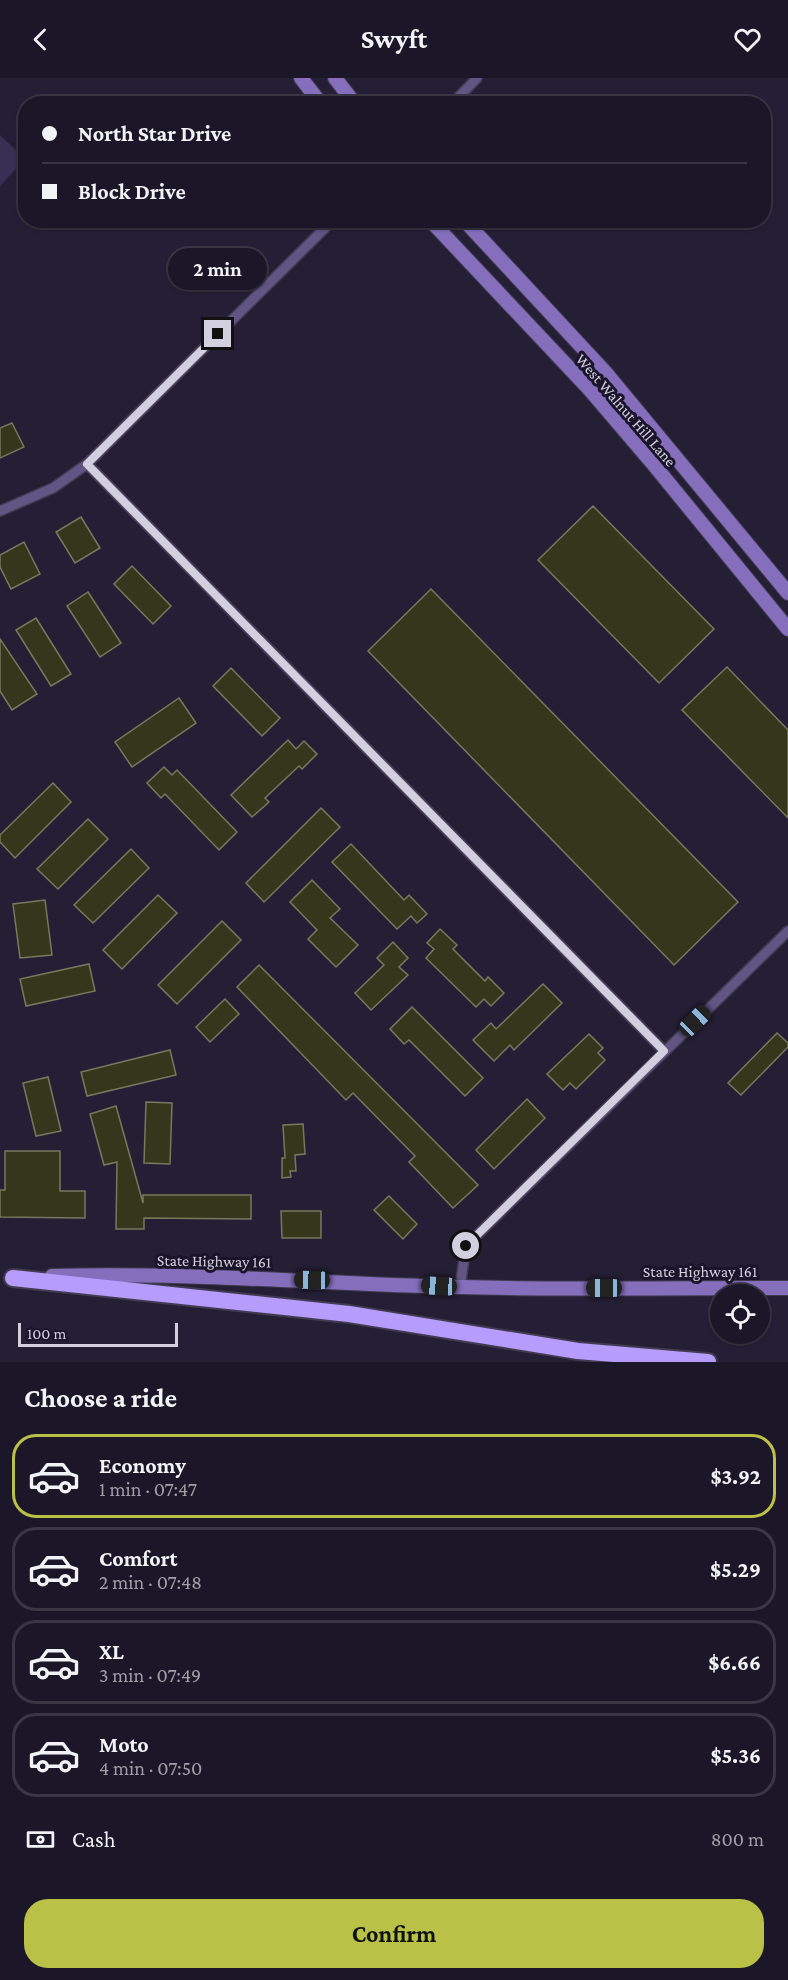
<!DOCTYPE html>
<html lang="en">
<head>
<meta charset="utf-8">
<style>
  :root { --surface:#1c1728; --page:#252030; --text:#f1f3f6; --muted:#a09fa8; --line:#3a3645; --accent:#b9c146 }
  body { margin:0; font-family:"Crimson Pro",serif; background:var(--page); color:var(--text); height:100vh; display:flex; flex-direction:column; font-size:22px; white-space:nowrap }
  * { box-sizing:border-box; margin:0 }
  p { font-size:20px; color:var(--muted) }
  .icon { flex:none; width:33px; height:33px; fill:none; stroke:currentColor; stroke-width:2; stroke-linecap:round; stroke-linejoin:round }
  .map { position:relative; height:1284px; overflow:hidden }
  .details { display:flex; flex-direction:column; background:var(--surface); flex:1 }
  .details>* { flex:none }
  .top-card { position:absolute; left:18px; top:18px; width:753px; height:132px; border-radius:24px; box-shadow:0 2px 4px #0004,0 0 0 2px var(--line); display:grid; align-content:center; height:132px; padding:0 24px; background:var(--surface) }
  .controls { position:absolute; left:710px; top:1206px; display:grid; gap:12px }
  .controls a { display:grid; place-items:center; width:60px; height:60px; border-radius:50%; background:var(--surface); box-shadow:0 2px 4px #0004,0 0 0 2px var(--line); font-size:30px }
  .scale { position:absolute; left:18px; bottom:15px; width:160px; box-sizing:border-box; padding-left:6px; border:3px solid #d2cfde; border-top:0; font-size:16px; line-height:21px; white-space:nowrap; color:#d2cfde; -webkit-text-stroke:4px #1b152b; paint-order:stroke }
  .end { position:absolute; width:27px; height:27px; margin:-14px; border:8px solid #d2cfde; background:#111; box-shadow:0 0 0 3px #111 }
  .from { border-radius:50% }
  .bubble { position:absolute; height:42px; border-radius:21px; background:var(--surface); box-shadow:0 2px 4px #0004,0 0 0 2px var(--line); font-size:20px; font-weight:700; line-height:42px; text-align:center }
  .car { position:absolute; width:18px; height:36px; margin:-18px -9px; border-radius:8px; box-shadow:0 0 4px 2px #0007; background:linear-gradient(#222 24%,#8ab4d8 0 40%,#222 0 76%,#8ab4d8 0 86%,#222 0) }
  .top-card b { display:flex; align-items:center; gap:21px; height:57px; font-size:22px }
  .top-card b+b { border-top:2px solid var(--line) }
  .top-card i { width:15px; height:15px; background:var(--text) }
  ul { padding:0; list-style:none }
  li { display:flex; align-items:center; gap:18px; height:84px; margin:0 12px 9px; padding:0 12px; border:3px solid var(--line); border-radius:24px }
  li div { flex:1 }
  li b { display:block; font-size:22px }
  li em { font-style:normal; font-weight:700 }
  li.current { border-color:var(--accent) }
  li>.icon { width:54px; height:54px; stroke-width:1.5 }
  h2 { padding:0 24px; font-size:27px; line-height:72px }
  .pay { display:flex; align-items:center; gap:15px; height:66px; padding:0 24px; font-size:22px }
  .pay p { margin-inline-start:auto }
  .cta { display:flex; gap:12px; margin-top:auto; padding:12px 24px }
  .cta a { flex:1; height:69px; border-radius:24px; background:var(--accent); color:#111; font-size:24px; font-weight:700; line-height:69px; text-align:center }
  header { display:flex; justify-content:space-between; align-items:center; height:78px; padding:0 24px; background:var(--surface); font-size:27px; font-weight:700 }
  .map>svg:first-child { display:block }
  .green { fill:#392e54 }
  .building { fill:#35371d; stroke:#76795d; stroke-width:1.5 }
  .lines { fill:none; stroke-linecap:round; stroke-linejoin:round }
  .minor-casing { stroke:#413b50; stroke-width:12 }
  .secondary-casing { stroke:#413b50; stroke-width:16 }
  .motorway-casing { stroke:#413b50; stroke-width:20 }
  .minor { stroke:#615584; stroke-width:9 }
  .secondary { stroke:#856fbc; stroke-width:14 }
  .motorway { stroke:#b69cfc; stroke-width:16 }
  .route { stroke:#d2cfde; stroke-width:8 }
  .labels { text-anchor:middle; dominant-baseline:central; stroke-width:6; stroke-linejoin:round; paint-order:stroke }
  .street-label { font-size:16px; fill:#d2cfde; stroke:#1b152b }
</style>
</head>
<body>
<header><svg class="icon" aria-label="back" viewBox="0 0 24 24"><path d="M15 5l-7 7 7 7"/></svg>Swyft<svg class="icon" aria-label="heart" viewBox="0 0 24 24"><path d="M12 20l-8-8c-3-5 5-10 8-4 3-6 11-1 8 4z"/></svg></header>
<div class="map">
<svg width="788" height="1284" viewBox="0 0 788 1284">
  <rect width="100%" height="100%" fill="#251f35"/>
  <polygon class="green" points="0,57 25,81 0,108"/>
  <g class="building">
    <polygon points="12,345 24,369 0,380 0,350"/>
    <polygon points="593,428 714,551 659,605 538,482"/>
    <polygon points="81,439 100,470 75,485 56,454"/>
    <polygon points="24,464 40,496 11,511 0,489 0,477"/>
    <polygon points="132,488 171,528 153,546 114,506"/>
    <polygon points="431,511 738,824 674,887 368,573"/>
    <polygon points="88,514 121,565 100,579 67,528"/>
    <polygon points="36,540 71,596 51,608 16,552"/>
    <polygon points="0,561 37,616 12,632 0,613"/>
    <polygon points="727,589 788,652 788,740 682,632"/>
    <polygon points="231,590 280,640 262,658 213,608"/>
    <polygon points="179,620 196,645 132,689 115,664"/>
    <polygon points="288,662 296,671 304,663 317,676 302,691 299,688 265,720 269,724 252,739 231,717"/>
    <polygon points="164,689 172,697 177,692 237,754 219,772 165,716 161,720 147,705"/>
    <polygon points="53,705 71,724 15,780 0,764 0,757"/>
    <polygon points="321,730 340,749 264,824 246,805"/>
    <polygon points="88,741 108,761 58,811 37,791"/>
    <polygon points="351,766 404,822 409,817 427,836 417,845 411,838 397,851 332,784"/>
    <polygon points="131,771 149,790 93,845 74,827"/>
    <polygon points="312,802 340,831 330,840 358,867 336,889 308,861 317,852 290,824"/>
    <polygon points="158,817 177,835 122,891 103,872"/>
    <polygon points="45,822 52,877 20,880 13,826"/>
    <polygon points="222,843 241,862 177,926 158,907"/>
    <polygon points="440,851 457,867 453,871 485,903 488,899 504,915 491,928 484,921 476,929 426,880 434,871 427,865"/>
    <polygon points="393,864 408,880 399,889 408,897 371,932 355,915 384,887 377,880"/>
    <polygon points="89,886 95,913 26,928 20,901"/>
    <polygon points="259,887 478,1107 453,1130 409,1084 415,1078 353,1015 346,1022 237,909"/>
    <polygon points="543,906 562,925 514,972 510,967 494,983 473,962 491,945 496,951"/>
    <polygon points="225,921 239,936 210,964 196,949"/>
    <polygon points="412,929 483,1000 465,1018 409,962 404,966 390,951"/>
    <polygon points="777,955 788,965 788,969 741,1017 728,1005"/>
    <polygon points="589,956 603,970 598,975 605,982 576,1011 570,1005 563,1012 547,996"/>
    <polygon points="170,972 176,997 87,1018 81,994"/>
    <polygon points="48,999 61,1053 36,1058 23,1005"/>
    <polygon points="527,1021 545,1040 494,1091 476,1072"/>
    <polygon points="146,1024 172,1025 170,1086 144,1085"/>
    <polygon points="116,1028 143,1125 143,1117 251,1117 251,1141 144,1140 144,1151 116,1151 117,1084 104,1087 90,1036"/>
    <polygon points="303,1046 305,1076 295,1077 296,1093 290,1093 291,1099 282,1100 282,1080 285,1080 283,1047"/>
    <polygon points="5,1073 60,1073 60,1113 85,1113 85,1140 0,1139 0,1112 5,1112"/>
    <polygon points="389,1118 417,1146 403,1161 374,1132"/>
    <polygon points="281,1133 321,1133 321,1160 282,1160"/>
  </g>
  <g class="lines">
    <g class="minor-casing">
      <g id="minor">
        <polyline points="452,26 477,0"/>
        <polyline points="87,386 664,973"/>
        <polyline points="0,433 53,410 87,386 333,142"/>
        <polyline points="460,1209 466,1168 788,853"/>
      </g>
    </g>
    <g class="secondary-casing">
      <g id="secondary">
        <polyline points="301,0 321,26"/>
        <polyline points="335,0 355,26"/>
        <polyline points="430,142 590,312 654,387 788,551"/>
        <polyline points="464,142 606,295 788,515"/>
        <path d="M52 1198C189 1194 325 1206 461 1209 570 1212 679 1210 788 1210"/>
      </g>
    </g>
    <g class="motorway-casing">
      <polyline id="motorway" points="13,1200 349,1236 578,1273 708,1284"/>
    </g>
    <use href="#minor" class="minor"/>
    <use href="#secondary" class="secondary"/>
    <use href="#motorway" class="motorway"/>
  </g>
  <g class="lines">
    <polyline class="route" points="218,256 87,386 664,973 466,1168"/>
  </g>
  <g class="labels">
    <g class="street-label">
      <text transform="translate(626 332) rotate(49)">West Walnut Hill Lane</text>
      <text transform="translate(214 1183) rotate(1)">State Highway 161</text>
      <text x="700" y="1193">State Highway 161</text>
    </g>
  </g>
</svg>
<div class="controls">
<a><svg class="icon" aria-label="locate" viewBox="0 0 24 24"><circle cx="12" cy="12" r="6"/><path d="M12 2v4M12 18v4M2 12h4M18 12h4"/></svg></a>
</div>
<div class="scale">100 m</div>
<i class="end from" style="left:466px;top:1168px"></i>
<i class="end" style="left:218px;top:256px"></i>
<div class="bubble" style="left:168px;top:170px;width:99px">2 min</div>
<i class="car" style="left:695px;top:943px;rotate:46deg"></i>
<i class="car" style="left:312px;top:1202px;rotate:271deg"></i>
<i class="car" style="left:439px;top:1208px;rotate:273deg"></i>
<i class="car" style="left:604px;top:1210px;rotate:270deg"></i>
<div class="top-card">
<b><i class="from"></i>North Star Drive</b>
<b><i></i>Block Drive</b>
</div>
</div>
<section class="details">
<h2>Choose a ride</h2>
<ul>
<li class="current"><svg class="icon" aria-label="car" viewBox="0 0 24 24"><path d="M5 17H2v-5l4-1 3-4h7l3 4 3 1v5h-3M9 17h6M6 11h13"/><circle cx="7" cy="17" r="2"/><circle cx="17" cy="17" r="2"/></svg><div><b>Economy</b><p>1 min · 07:47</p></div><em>$3.92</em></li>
<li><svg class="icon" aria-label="car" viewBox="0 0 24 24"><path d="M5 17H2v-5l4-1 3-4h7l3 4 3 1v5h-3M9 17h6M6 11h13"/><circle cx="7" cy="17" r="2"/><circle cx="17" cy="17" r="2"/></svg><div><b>Comfort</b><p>2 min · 07:48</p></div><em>$5.29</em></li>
<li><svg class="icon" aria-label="car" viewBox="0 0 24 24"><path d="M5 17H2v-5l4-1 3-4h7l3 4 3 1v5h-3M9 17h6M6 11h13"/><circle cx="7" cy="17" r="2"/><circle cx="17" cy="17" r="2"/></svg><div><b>XL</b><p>3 min · 07:49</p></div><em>$6.66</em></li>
<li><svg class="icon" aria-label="car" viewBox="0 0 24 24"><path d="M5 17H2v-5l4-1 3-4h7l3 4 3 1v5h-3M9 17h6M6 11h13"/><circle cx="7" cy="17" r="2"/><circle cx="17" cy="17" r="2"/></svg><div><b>Moto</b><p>4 min · 07:50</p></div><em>$5.36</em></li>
</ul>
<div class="pay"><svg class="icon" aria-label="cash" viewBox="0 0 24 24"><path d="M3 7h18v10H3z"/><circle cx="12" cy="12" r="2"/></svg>Cash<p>800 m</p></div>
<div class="cta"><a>Confirm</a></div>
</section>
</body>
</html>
